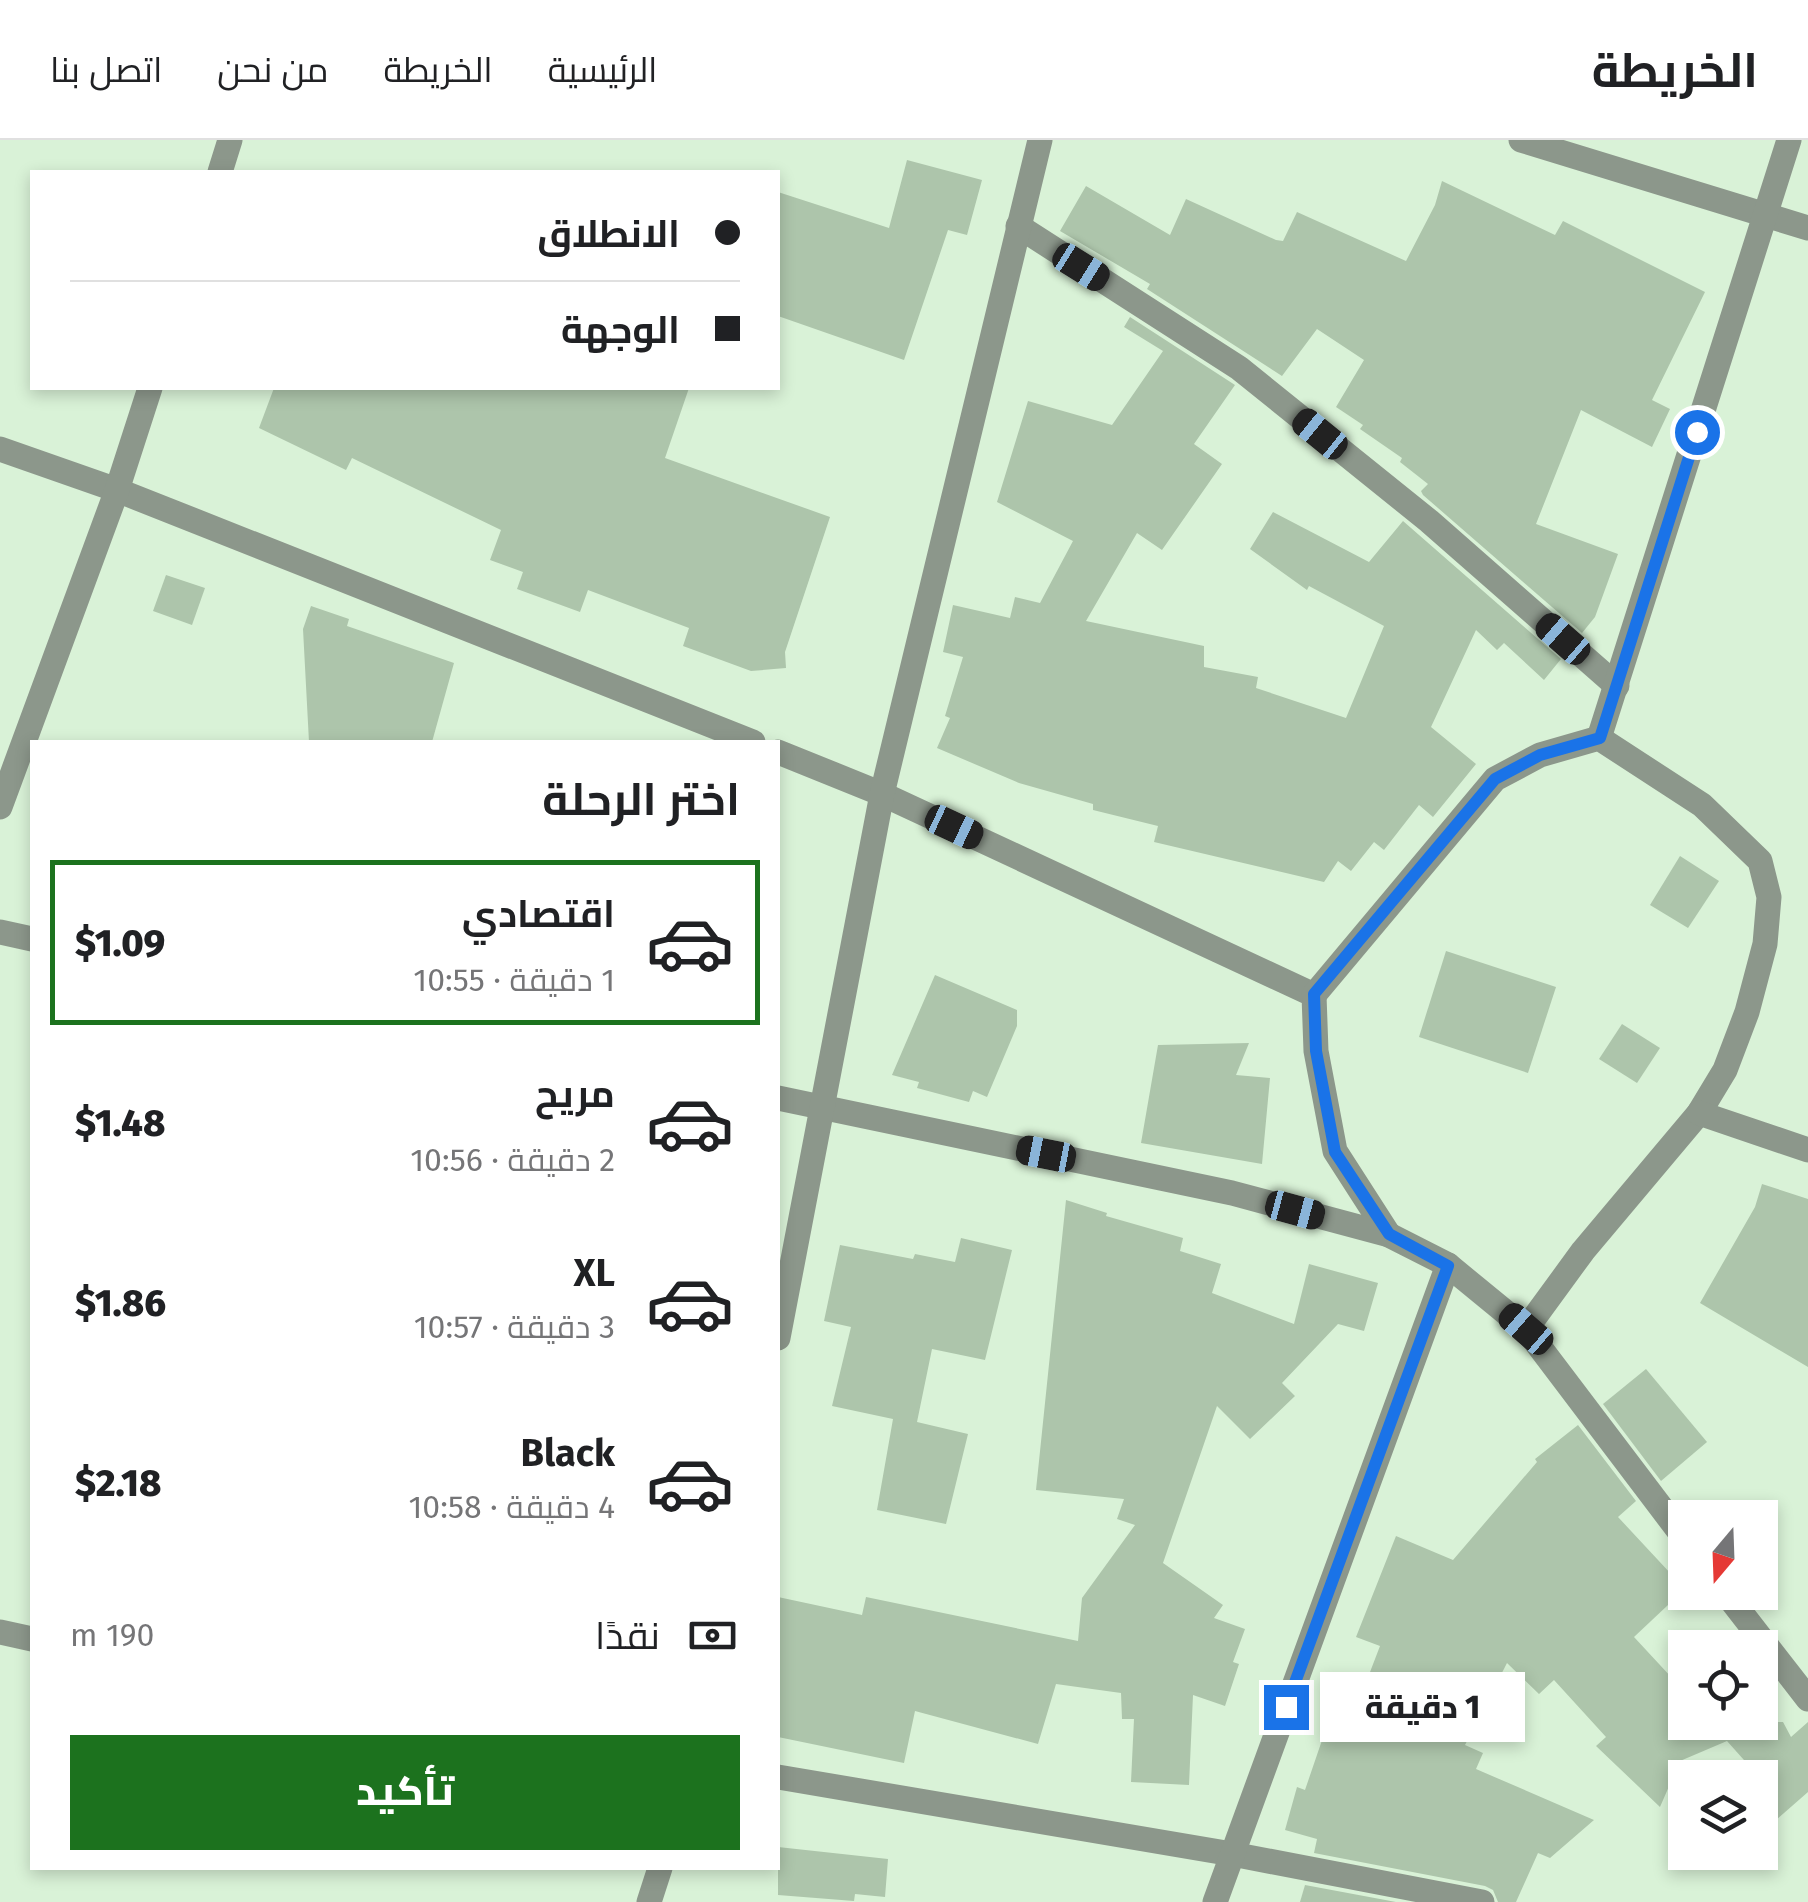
<!DOCTYPE html>
<html lang="ar">
<head>
<meta charset="utf-8">
<style>
  :root { --surface:#fff; --page:#f6f6f6; --text:#202124; --muted:#757577; --line:#e0e0e0; --accent:#1c721e }
  body { margin:0; font-family:"Fira Sans",Cairo,sans-serif; background:var(--page); color:var(--text); direction:rtl; height:100vh; display:flex; flex-direction:column; font-size:38px; white-space:nowrap }
  * { box-sizing:border-box; margin:0 }
  p { font-size:32px; color:var(--muted) }
  .icon { flex:none; width:55px; height:55px; fill:none; stroke:currentColor; stroke-width:2; stroke-linecap:round; stroke-linejoin:round }
  .map { position:relative; flex:1; overflow:hidden; direction:ltr }
  .sheet { position:absolute; left:30px; top:600px; width:750px; height:1130px; display:flex; flex-direction:column; background:var(--surface); border-radius:0px; box-shadow:0 5px 15px #0003; direction:rtl }
  .sheet>* { flex:none }
  .banner { position:absolute; left:30px; top:30px; width:750px; height:220px; border-radius:0px; box-shadow:0 5px 15px #0003; direction:rtl; display:grid; align-content:center; height:220px; padding:0 40px; background:var(--surface) }
  .needle { width:65px; rotate:199deg }
  .buttons { position:absolute; left:1668px; top:1360px; display:grid; gap:20px }
  .buttons a { display:grid; place-items:center; width:110px; height:110px; border-radius:0px; background:var(--surface); box-shadow:0 5px 15px #0003; font-size:50px }
  .end { position:absolute; width:45px; height:45px; margin:-22px; border:12px solid #1a73e8; background:#fff; box-shadow:0 0 0 5px #fff }
  .from { border-radius:50% }
  .bubble { position:absolute; height:70px; border-radius:0px; background:var(--surface); box-shadow:0 5px 15px #0003; font-size:32px; font-weight:800; line-height:70px; text-align:center; direction:rtl }
  .car { position:absolute; width:30px; height:60px; margin:-30px -15px; border-radius:12px; box-shadow:0 0 8px 2px #0007; background:linear-gradient(#222 24%,#8ab4d8 0 40%,#222 0 76%,#8ab4d8 0 86%,#222 0) }
  .banner b { display:flex; align-items:center; gap:35px; height:95px; font-size:38px }
  .banner b+b { border-top:2px solid var(--line) }
  .banner i { width:25px; height:25px; background:var(--text) }
  ul { padding:0; list-style:none }
  li { display:flex; align-items:center; gap:30px; height:165px; margin:0 20px 15px; padding:0 20px; border:5px solid transparent; border-radius:0px }
  li div { flex:1 }
  li b { display:block; font-size:38px }
  li em { font-style:normal; font-weight:800 }
  li.active { border-color:var(--accent) }
  li>.icon { width:90px; height:90px; stroke-width:1.5 }
  h2 { padding:0 40px; font-size:45px; line-height:120px }
  .pay { display:flex; align-items:center; gap:25px; height:110px; padding:0 40px; font-size:38px }
  .pay p { margin-inline-start:auto }
  .primary-button { display:flex; gap:20px; margin-top:auto; padding:20px 40px }
  .primary-button a { flex:1; height:115px; border-radius:0px; background:var(--accent); color:#fff; font-size:40px; font-weight:800; line-height:115px; text-align:center }
  header { display:flex; align-items:center; gap:60px; box-sizing:border-box; height:140px; padding:0 50px; background:var(--surface); border-bottom:2px solid var(--line) }
  header strong { font-size:48px }
  nav { display:flex; gap:55px; margin-inline-start:auto; font-size:35px }
  .map>svg:first-child { display:block }
  .building { fill:#adc5ab }
  .lines { fill:none; stroke-linecap:round; stroke-linejoin:round }
  .minor { stroke:#8c978b; stroke-width:25 }
  .route { stroke:#1a73e8; stroke-width:12 }
</style>
</head>
<body>
<header>
<strong>الخريطة</strong>
<nav><a>الرئيسية</a><a>الخريطة</a><a>من نحن</a><a>اتصل بنا</a></nav>
</header>
<div class="map">
<svg width="1808" height="1762" viewBox="0 0 1808 1762">
  <rect width="100%" height="100%" fill="#d9f2d7"/>
  <g class="building">
    <polygon points="907,20 982,40 967,95 948,90 904,220 778,176 778,52 889,88"/>
    <polygon points="1442,41 1555,95 1563,81 1705,152 1652,260 1670,269 1652,307 1581,270 1536,384 1618,414 1595,477 1582,493 1423,355 1421,351 1428,344 1400,322 1402,318 1360,289 1363,285 1336,267 1364,220 1317,189 1282,236 1147,149 1150,144 1060,91 1086,46 1170,95 1186,59 1276,100 1283,101 1297,72 1406,121 1435,65"/>
    <polygon points="1130,177 1235,245 1194,304 1222,324 1162,410 1137,393 1086,481 1204,506 1204,527 1258,537 1256,548 1346,578 1384,486 1309,446 1307,450 1250,409 1273,372 1369,422 1403,381 1561,519 1544,540 1504,503 1497,510 1476,490 1431,587 1476,624 1433,677 1419,665 1384,710 1374,702 1351,731 1338,721 1324,742 1154,702 1158,686 1093,670 1093,664 1019,643 937,608 950,578 945,576 963,517 943,512 953,465 1010,478 1015,457 1040,463 1073,401 997,362 1028,261 1112,285 1163,211 1124,187"/>
    <polygon points="274,248 689,248 665,318 830,377 785,512 786,528 751,531 683,506 689,488 588,450 580,472 517,449 523,432 490,420 501,390 352,318 346,330 259,288"/>
    <polygon points="166,435 205,448 192,485 153,471"/>
    <polygon points="311,466 349,479 347,486 454,523 432,602 309,602 303,489"/>
    <polygon points="1680,716 1719,741 1688,788 1650,765"/>
    <polygon points="1446,811 1556,847 1528,933 1419,897"/>
    <polygon points="935,835 1017,870 1017,886 987,957 973,951 969,962 917,948 919,942 892,935"/>
    <polygon points="1622,884 1660,908 1637,943 1599,919"/>
    <polygon points="1249,903 1236,935 1270,938 1262,1024 1141,1003 1158,905"/>
    <polygon points="1762,1044 1808,1059 1808,1227 1700,1163 1755,1067"/>
    <polygon points="1066,1060 1107,1073 1106,1076 1183,1098 1180,1111 1221,1124 1212,1153 1294,1184 1309,1124 1378,1143 1364,1191 1338,1184 1282,1243 1295,1256 1250,1299 1217,1266 1163,1423 1223,1465 1214,1478 1245,1489 1233,1522 1239,1524 1225,1566 1193,1555 1189,1645 1131,1642 1134,1579 1122,1579 1121,1553 1056,1544 1038,1604 915,1571 904,1623 778,1597 778,1457 862,1475 866,1457 1078,1501 1082,1458 1135,1385 1117,1379 1124,1359 1036,1350"/>
    <polygon points="961,1098 1012,1110 985,1220 932,1209 917,1282 968,1294 946,1384 877,1370 893,1279 832,1266 851,1187 824,1181 840,1105 913,1119 915,1114 955,1122"/>
    <polygon points="1646,1229 1707,1302 1661,1341 1603,1264"/>
    <polygon points="1578,1285 1636,1361 1618,1377 1685,1449 1634,1497 1685,1552 1685,1582 1783,1582 1791,1597 1808,1582 1808,1652 1760,1694 1760,1638 1727,1601 1680,1621 1660,1667 1596,1606 1606,1597 1554,1540 1539,1554 1507,1523 1465,1605 1483,1613 1476,1629 1594,1680 1550,1718 1538,1713 1516,1762 1498,1762 1493,1750 1485,1746 1314,1713 1317,1699 1285,1690 1297,1647 1305,1650 1332,1571 1352,1579 1380,1506 1356,1497 1396,1396 1453,1420 1537,1322 1535,1319"/>
    <polygon points="778,1707 888,1719 885,1757 855,1754 854,1761 778,1755"/>
    <polygon points="1305,1745 1396,1762 1300,1762"/>
  </g>
  <g class="lines">
    <g class="minor">
      <polyline points="1521,0 1808,88"/>
      <polyline points="220,32 230,0"/>
      <polyline points="1018,86 1239,228 1429,381 1617,546"/>
      <polyline points="0,309 117,350 753,602"/>
      <polyline points="1599,598 1789,0"/>
      <polyline points="778,612 882,654 1314,855 1316,911 1335,1011 1389,1095"/>
      <polyline points="0,667 117,350 150,248"/>
      <polyline points="0,792 32,799"/>
      <polyline points="1314,855 1495,639 1540,615 1599,598 1702,665 1760,721 1769,757 1765,804 1747,872 1725,930 1699,973 1583,1111 1526,1189"/>
      <polyline points="778,958 1232,1053 1389,1095 1448,1125 1526,1189 1685,1399"/>
      <polyline points="1699,973 1808,1010"/>
      <polyline points="778,1198 882,654 1040,0"/>
      <polyline points="1725,1452 1808,1559"/>
      <polyline points="0,1492 32,1499"/>
      <polyline points="778,1637 1232,1714 1482,1762"/>
      <polyline points="649,1762 660,1728"/>
      <polyline points="1215,1762 1448,1125"/>
    </g>
  </g>
  <g class="lines">
    <polyline class="route" points="1286,1567 1448,1126 1389,1094 1335,1012 1316,911 1314,854 1495,639 1540,615 1600,598 1697,292"/>
  </g>
</svg>
<div class="buttons">
<a><svg class="needle" viewBox="-14 -14 28 28"><path d="M0-13l5 13h-10z" fill="#e53935"/><path d="M0 13l5-13h-10z" fill="#757577"/></svg></a>
<a><svg class="icon" aria-label="locate" viewBox="0 0 24 24"><circle cx="12" cy="12" r="6"/><path d="M12 2v4M12 18v4M2 12h4M18 12h4"/></svg></a>
<a><svg class="icon" aria-label="layers" viewBox="0 0 24 24"><path d="M12 4l9 5-9 5-9-5zM3 14l9 5 9-5"/></svg></a>
</div>
<i class="end from" style="left:1697px;top:292px"></i>
<i class="end" style="left:1286px;top:1567px"></i>
<div class="bubble" style="left:1320px;top:1532px;width:205px">1 دقيقة</div>
<i class="car" style="left:1081px;top:127px;rotate:122deg"></i>
<i class="car" style="left:1320px;top:294px;rotate:309deg"></i>
<i class="car" style="left:1563px;top:499px;rotate:311deg"></i>
<i class="car" style="left:954px;top:687px;rotate:115deg"></i>
<i class="car" style="left:1046px;top:1014px;rotate:281deg"></i>
<i class="car" style="left:1295px;top:1070px;rotate:105deg"></i>
<i class="car" style="left:1526px;top:1189px;rotate:311deg"></i>
<div class="banner">
<b><i class="from"></i>الانطلاق</b>
<b><i></i>الوجهة</b>
</div>
<section class="sheet">
<h2>اختر الرحلة</h2>
<ul>
<li class="active"><svg class="icon" aria-label="car" viewBox="0 0 24 24"><path d="M5 17H2v-5l4-1 3-4h7l3 4 3 1v5h-3M9 17h6M6 11h13"/><circle cx="7" cy="17" r="2"/><circle cx="17" cy="17" r="2"/></svg><div><b>اقتصادي</b><p>1 دقيقة · 10:55</p></div><em>$1.09</em></li>
<li><svg class="icon" aria-label="car" viewBox="0 0 24 24"><path d="M5 17H2v-5l4-1 3-4h7l3 4 3 1v5h-3M9 17h6M6 11h13"/><circle cx="7" cy="17" r="2"/><circle cx="17" cy="17" r="2"/></svg><div><b>مريح</b><p>2 دقيقة · 10:56</p></div><em>$1.48</em></li>
<li><svg class="icon" aria-label="car" viewBox="0 0 24 24"><path d="M5 17H2v-5l4-1 3-4h7l3 4 3 1v5h-3M9 17h6M6 11h13"/><circle cx="7" cy="17" r="2"/><circle cx="17" cy="17" r="2"/></svg><div><b>XL</b><p>3 دقيقة · 10:57</p></div><em>$1.86</em></li>
<li><svg class="icon" aria-label="car" viewBox="0 0 24 24"><path d="M5 17H2v-5l4-1 3-4h7l3 4 3 1v5h-3M9 17h6M6 11h13"/><circle cx="7" cy="17" r="2"/><circle cx="17" cy="17" r="2"/></svg><div><b>Black</b><p>4 دقيقة · 10:58</p></div><em>$2.18</em></li>
</ul>
<div class="pay"><svg class="icon" aria-label="cash" viewBox="0 0 24 24"><path d="M3 7h18v10H3z"/><circle cx="12" cy="12" r="2"/></svg>نقدًا<p>190 m</p></div>
<div class="primary-button"><a>تأكيد</a></div>
</section>
</div>
</body>
</html>
